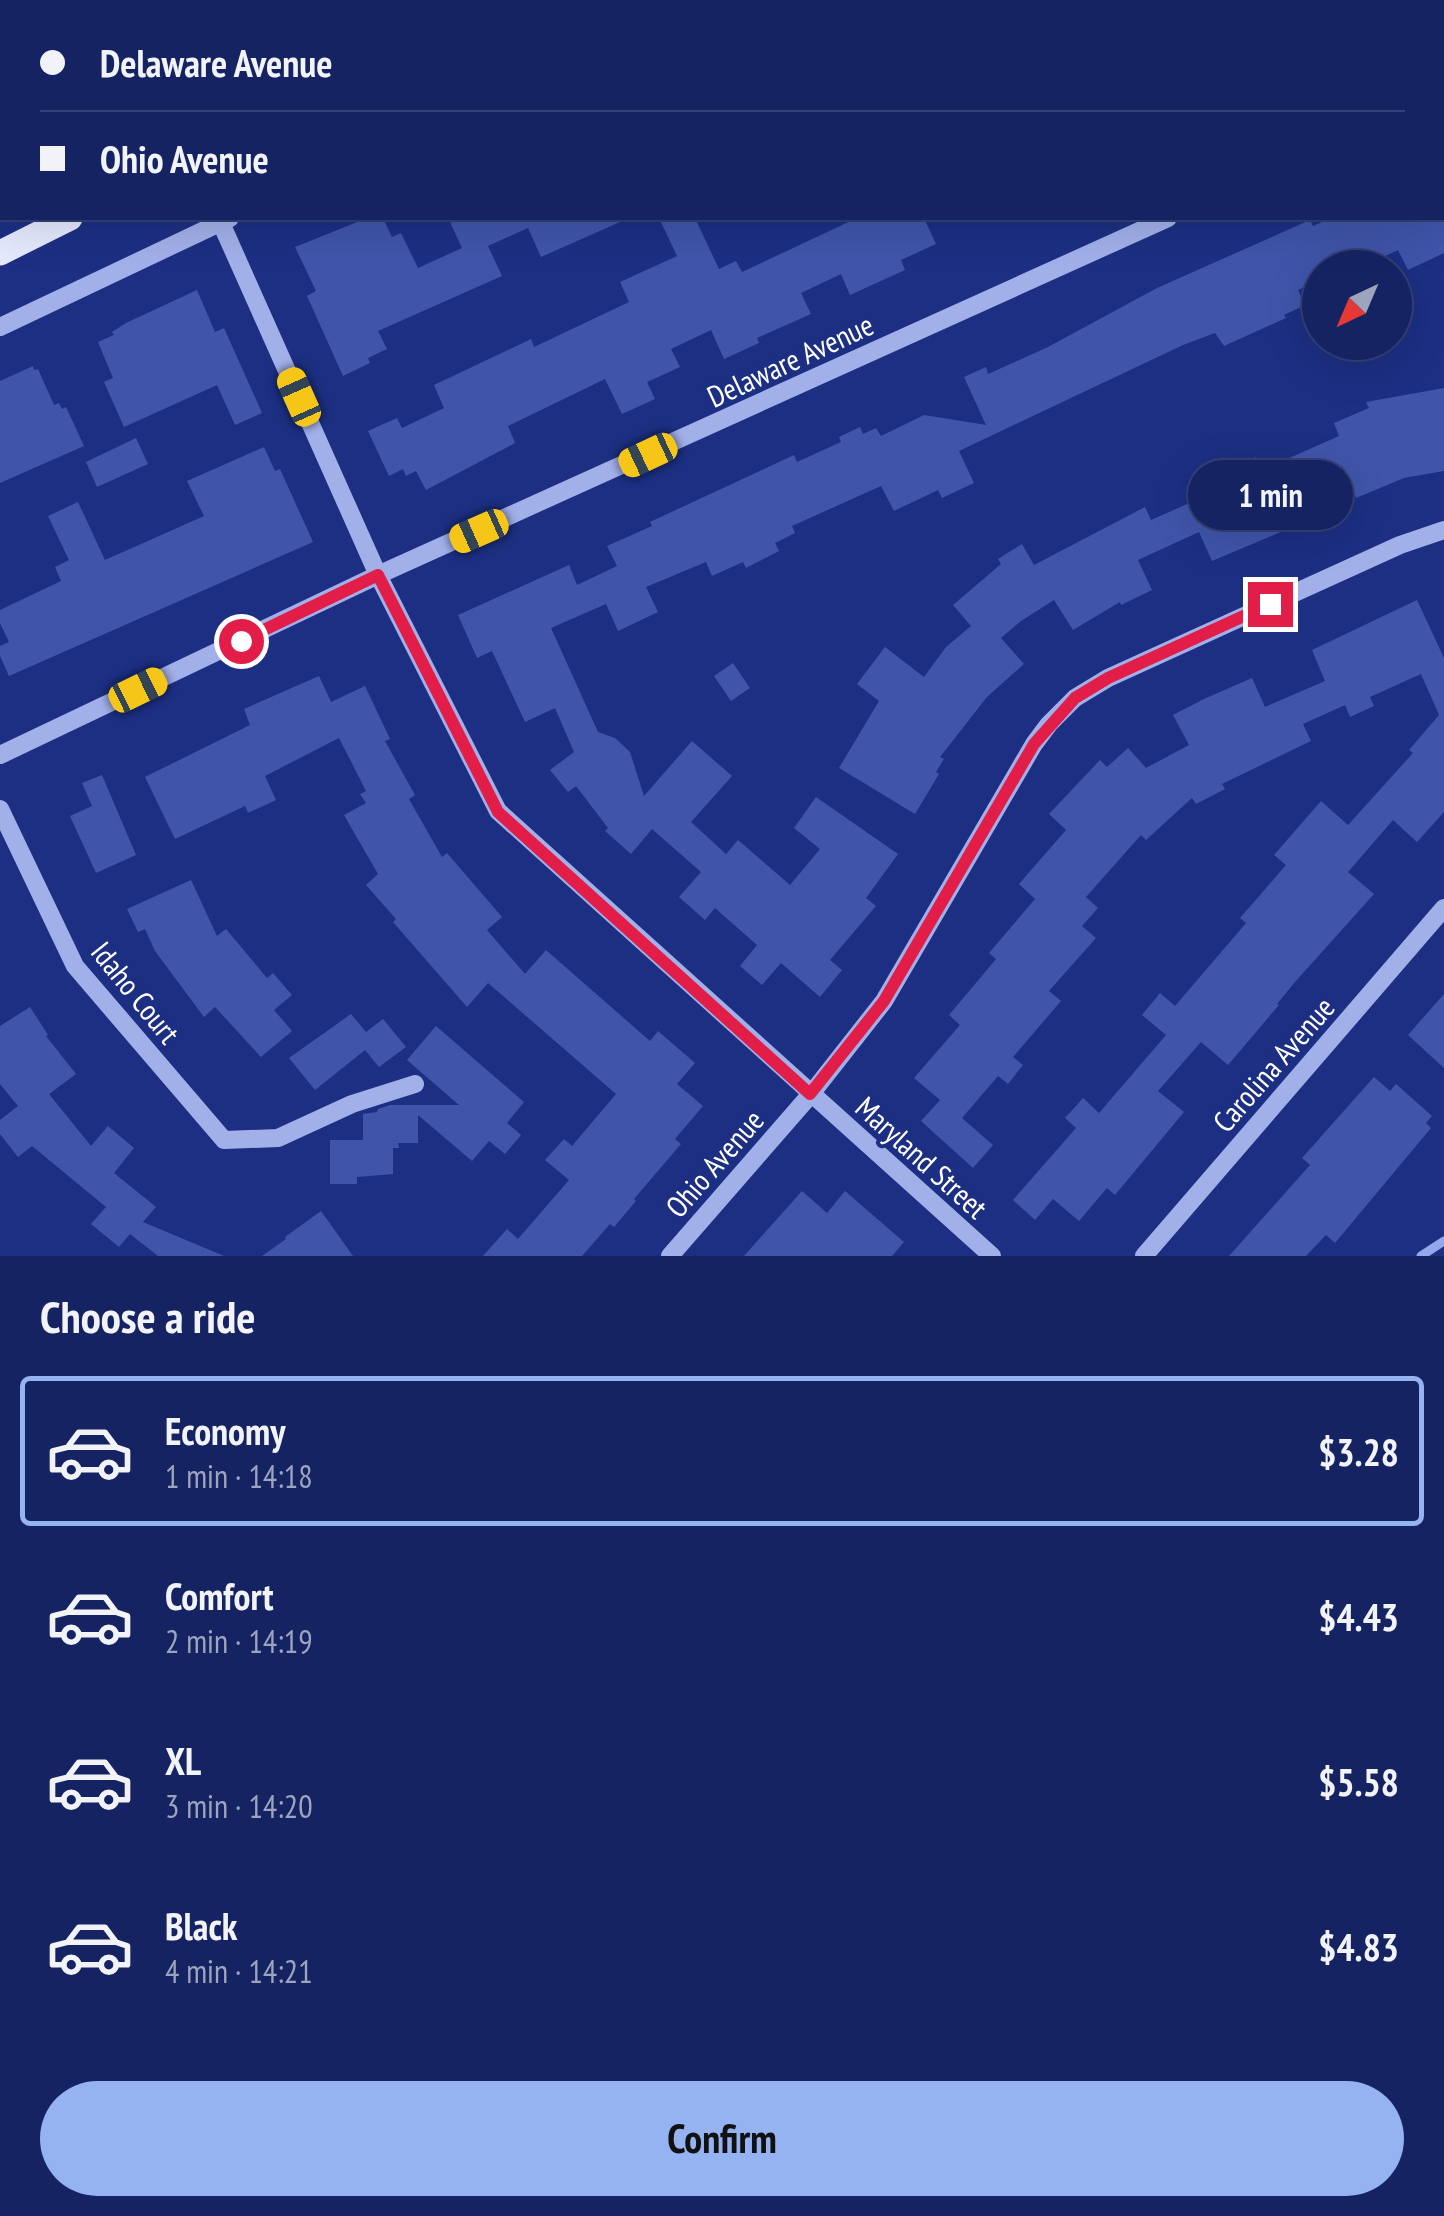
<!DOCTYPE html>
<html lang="en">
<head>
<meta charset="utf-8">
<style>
  :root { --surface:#152362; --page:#1e2b68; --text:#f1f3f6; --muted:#9da4be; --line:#344077; --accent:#95b2f1 }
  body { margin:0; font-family:"PT Sans Narrow",sans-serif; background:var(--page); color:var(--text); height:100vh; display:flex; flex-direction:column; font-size:38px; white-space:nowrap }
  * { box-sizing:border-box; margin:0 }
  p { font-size:32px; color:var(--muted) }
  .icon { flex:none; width:55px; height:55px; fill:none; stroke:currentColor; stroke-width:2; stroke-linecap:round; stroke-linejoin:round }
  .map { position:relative; height:1256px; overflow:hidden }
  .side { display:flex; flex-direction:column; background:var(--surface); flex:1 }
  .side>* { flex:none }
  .banner { position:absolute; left:0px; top:0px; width:1445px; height:220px; box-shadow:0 10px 40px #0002,0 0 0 2px var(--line); display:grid; align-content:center; height:220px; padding:0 40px; background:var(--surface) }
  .needle { width:65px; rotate:224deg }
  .buttons { position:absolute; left:1302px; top:250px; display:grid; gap:20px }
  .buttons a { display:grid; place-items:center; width:110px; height:110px; border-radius:50%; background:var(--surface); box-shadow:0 10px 40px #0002,0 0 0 2px var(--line); font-size:50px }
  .end { position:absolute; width:45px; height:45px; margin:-22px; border:12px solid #e11d48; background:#fff; box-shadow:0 0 0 5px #fff }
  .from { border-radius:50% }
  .bubble { position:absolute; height:70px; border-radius:35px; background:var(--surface); box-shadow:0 10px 40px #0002,0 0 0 2px var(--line); font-size:32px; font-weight:600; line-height:70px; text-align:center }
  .car { position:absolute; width:30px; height:60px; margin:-30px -15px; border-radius:12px; box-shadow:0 0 8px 2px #0007; background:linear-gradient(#f5c518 24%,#345 0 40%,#f5c518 0 76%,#345 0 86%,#f5c518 0) }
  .banner b { display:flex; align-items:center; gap:35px; height:95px; font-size:38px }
  .banner b+b { border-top:2px solid var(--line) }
  .banner i { width:25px; height:25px; background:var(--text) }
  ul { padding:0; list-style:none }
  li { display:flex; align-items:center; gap:30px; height:150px; margin:0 20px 15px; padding:0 20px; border:5px solid transparent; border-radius:10px }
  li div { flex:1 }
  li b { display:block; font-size:38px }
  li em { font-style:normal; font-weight:600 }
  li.current { border-color:var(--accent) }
  li>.icon { width:90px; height:90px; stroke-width:1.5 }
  h2 { padding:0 40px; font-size:45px; line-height:120px }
  .primary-button { display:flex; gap:20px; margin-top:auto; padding:20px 40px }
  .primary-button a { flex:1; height:115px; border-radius:60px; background:var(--accent); color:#111; font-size:40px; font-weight:600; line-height:115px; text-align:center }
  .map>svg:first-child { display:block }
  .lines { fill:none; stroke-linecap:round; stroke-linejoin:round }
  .stream { stroke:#95a7ec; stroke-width:9 }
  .building { fill:#4055aa }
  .minor { stroke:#a2b0ea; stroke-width:18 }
  .major { stroke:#e5e9fe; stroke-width:25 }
  .route { stroke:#e11d48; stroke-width:12 }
  .labels { text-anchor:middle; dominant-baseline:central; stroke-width:8; stroke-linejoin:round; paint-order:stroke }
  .street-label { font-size:30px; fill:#fff; stroke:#1c2f83 }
</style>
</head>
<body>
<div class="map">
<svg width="1444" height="1256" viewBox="0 0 1444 1256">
  <rect width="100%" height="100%" fill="#1c2f83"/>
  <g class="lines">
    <polyline class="stream" points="1421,1256 1444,1241"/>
  </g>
  <g class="building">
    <polygon points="367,218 383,218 392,237 401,233 418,268 462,248 448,218 629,218 541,257 528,228 488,246 502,276 378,331 387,349 368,358 370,363 343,376 307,296 316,291 295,247"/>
    <polygon points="659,218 695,218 719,269 736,261 742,272 857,218 924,218 936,244 901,260 905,270 850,295 841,274 801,293 811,314 757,338 759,343 724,359 711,330 671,349 680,367 647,382 655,399 622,414 605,379 508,426 515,443 426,490 416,471 406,476 403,469 389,476 368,431 397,418 402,428 444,408 434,385 531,339 534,347 629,302 620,282 677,256"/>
    <polygon points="1331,218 1444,218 1444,253 1408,270 1398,250 1360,268 1320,268 1320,280 1298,290 1305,305 1284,315 1286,318 1224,346 1215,333 1183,345 959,451 974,483 942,498 938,490 894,511 881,486 792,526 795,533 775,543 779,551 746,568 743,562 712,576 706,562 646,587 658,612 618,631 606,604 551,628 598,732 615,738 630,752 644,796 692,741 732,776 691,822 726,854 738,840 790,885 820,849 794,828 816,797 898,854 866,898 876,906 830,960 842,970 820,997 781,963 762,985 740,966 757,945 715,908 705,920 679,897 701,872 652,829 631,854 605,831 608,828 576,786 568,792 550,770 574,752 555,708 525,722 492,651 477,658 458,615 569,565 577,585 617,566 607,546 652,526 650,522 794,455 797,462 841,442 839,437 860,427 863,434 876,428 881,436 924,415 986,425 964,377 986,367 988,374 1048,347 1157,288 1310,220 1313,226"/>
    <polygon points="197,290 215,332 224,328 262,413 235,425 217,385 124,427 104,382 113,378 98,342 114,335 112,332 126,323"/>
    <polygon points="33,366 34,370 38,369 54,405 59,403 62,409 66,407 84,446 0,483 0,381"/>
    <polygon points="1444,388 1444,471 1404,478 1356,498 1342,466 1281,494 1295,526 1212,561 1199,532 1138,560 1152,590 1121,605 1120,602 1073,630 1054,600 1021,621 1001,638 1024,664 987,697 940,757 944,759 936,772 939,774 915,814 839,768 879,701 857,684 885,647 924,677 946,647 971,626 953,605 1001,564 998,559 1022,544 1034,565 1145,507 1151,520 1194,501 1189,488 1256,457 1262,470 1339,436 1334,423 1369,408 1366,402"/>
    <polygon points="136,438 148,464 97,487 86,462"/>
    <polygon points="264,447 275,471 280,469 313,542 9,676 0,656 0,646 9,642 0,623 0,610 61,581 55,567 69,560 48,516 78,502 105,560 204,516 187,481"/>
    <polygon points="1417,600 1444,658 1444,812 1417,842 1393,820 1348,872 1374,894 1295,982 1277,1004 1279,1005 1228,1065 1201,1042 1158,1091 1184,1112 1115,1195 1107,1188 1079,1221 1053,1199 1035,1220 1013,1200 1076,1128 1065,1118 1083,1098 1099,1113 1166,1035 1142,1015 1160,993 1175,1006 1246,923 1240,918 1286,865 1274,855 1321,801 1348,825 1413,753 1409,750 1439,715 1421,674 1370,697 1374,706 1350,717 1345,705 1303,724 1311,741 1222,784 1225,789 1196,804 1192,798 1146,840 1141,835 1086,897 1098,908 1082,926 1096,938 1049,991 1061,1001 1013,1057 1023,1065 1008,1084 998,1076 962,1118 993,1145 973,1168 921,1121 940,1100 914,1078 960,1025 949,1015 996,959 989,953 1035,899 1019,884 1066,830 1049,814 1100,760 1107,767 1128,748 1146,768 1189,745 1173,715 1204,699 1252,678 1265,707 1325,681 1312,650"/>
    <polygon points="733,663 750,688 731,701 714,676"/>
    <polygon points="319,676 331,702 365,686 390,739 385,741 415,795 409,799 442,857 447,853 502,917 487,930 525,974 546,950 650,1041 658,1031 695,1063 677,1084 703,1106 675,1139 681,1144 634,1199 636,1201 614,1227 610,1224 582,1256 483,1256 507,1229 518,1239 569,1180 545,1160 564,1139 572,1146 616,1094 488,983 467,1007 393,922 396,919 366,885 378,874 344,815 366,803 360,794 366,791 339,738 265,776 276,800 248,813 245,806 175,839 145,777 250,725 244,709"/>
    <polygon points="102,775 136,855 96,873 70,816 92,806 82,783"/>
    <polygon points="191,880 217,936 226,929 267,978 273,973 292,995 274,1010 292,1031 261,1057 215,1007 204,1017 155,951 145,929 138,932 127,909"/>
    <polygon points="1444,994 1444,1068 1408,1035"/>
    <polygon points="30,1007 48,1035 46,1036 76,1074 49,1094 91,1146 108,1126 134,1148 114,1173 156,1207 143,1222 224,1256 158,1256 130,1234 119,1247 91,1224 106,1207 32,1146 18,1157 0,1134 0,1120 18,1106 0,1084 0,1026"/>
    <polygon points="351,1014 366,1032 383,1019 406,1047 379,1067 365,1050 315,1090 289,1058"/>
    <polygon points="436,1026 524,1102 507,1123 521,1135 505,1154 489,1141 472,1161 418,1115 418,1143 398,1143 399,1148 393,1148 393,1174 357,1177 357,1184 330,1184 330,1140 363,1140 363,1114 377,1112 378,1109 390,1105 459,1105 407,1060"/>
    <polygon points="1374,1077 1390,1091 1396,1084 1432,1116 1426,1123 1431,1128 1335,1243 1326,1235 1306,1256 1229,1256 1310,1165 1302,1158"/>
    <polygon points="802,1191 827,1213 845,1191 904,1242 892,1256 744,1256"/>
    <polygon points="321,1211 353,1256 262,1256 286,1239 285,1237"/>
  </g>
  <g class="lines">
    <g class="minor">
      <polyline points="113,0 113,2"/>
      <polyline points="273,0 273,2"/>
      <polyline points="698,2 704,0"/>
      <polyline points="0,24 2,32"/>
      <polyline points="0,93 2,93"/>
      <polyline points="1442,95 1444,95"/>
      <polyline points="221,223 378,575 498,811 992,1256"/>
      <polyline points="0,327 230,218"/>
      <polyline points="0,755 378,575 1168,218"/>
      <polyline points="0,809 75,966 224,1140 278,1138 352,1104 415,1084"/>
      <polyline points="670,1256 811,1094 884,1001 1034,744 1049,724 1075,698 1108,678 1400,545 1444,530"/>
      <polyline points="1144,1256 1444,908"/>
    </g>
    <g class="major">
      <polyline points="392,2 398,0"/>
      <polyline points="532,2 537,0"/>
      <polyline points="0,178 2,177"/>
      <polyline points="0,253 70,218"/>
    </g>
  </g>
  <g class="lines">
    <polyline class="route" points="241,641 378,575 498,812 810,1094 884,1001 1034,744 1075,698 1108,678 1270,604"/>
  </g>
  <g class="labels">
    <g class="street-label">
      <text transform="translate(790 360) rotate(-25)">Delaware Avenue</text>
      <text transform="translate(136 992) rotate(51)">Idaho Court</text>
      <text transform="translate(1273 1064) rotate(-49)">Carolina Avenue</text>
      <text transform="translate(922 1157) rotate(42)">Maryland Street</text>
      <text transform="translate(714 1163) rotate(-49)">Ohio Avenue</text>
    </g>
  </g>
</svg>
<div class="buttons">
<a><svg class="needle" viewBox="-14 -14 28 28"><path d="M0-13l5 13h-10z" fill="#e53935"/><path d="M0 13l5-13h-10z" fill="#9da4be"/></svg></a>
</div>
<i class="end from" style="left:241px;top:641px"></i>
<i class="end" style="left:1270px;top:604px"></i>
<div class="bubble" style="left:1188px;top:460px;width:165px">1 min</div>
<i class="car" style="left:299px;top:397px;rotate:336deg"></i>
<i class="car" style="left:648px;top:455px;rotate:245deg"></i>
<i class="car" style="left:479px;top:531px;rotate:246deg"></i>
<i class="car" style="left:138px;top:690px;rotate:64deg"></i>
<div class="banner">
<b><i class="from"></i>Delaware Avenue</b>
<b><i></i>Ohio Avenue</b>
</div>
</div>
<section class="side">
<h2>Choose a ride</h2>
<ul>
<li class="current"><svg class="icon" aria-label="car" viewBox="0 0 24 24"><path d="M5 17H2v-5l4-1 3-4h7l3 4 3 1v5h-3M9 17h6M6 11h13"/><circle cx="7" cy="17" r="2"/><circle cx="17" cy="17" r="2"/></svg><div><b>Economy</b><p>1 min · 14:18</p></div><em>$3.28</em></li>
<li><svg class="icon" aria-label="car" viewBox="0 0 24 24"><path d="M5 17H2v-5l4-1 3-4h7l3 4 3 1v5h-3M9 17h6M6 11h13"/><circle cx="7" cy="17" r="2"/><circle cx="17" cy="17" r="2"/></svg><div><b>Comfort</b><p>2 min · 14:19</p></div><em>$4.43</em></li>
<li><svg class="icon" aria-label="car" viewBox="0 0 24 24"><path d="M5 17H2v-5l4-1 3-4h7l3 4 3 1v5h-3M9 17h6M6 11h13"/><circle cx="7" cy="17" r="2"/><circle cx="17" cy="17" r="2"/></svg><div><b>XL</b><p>3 min · 14:20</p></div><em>$5.58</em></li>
<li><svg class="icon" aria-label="car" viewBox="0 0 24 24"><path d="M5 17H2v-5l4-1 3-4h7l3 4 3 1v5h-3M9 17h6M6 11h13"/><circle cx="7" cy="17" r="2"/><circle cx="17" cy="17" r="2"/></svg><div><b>Black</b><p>4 min · 14:21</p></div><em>$4.83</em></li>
</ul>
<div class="primary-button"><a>Confirm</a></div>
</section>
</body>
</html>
